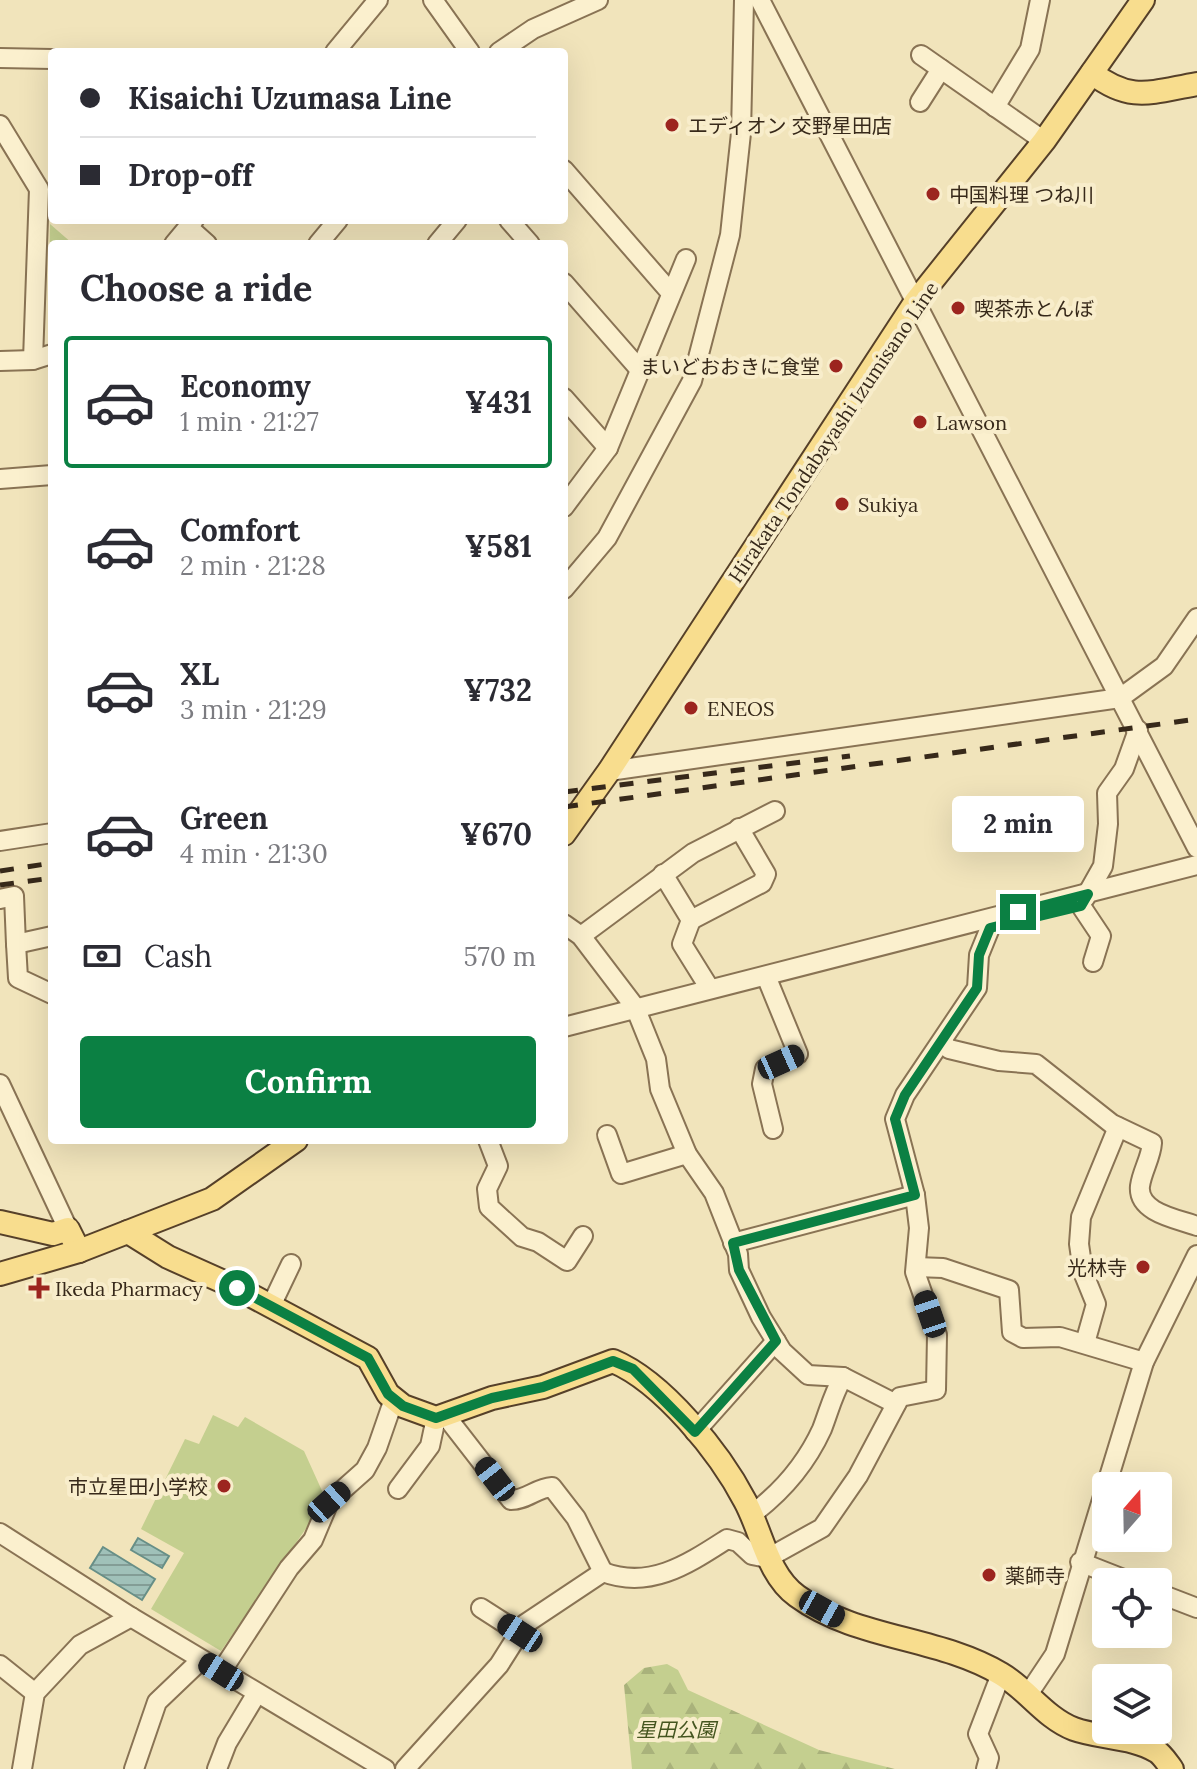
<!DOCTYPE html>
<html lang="en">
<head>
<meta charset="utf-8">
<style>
  :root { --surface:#fff; --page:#f7f7f7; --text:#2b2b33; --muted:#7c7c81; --line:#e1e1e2; --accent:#0b8043 }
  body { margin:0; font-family:Lora,"Noto Sans JP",serif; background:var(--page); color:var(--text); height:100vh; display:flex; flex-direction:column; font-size:30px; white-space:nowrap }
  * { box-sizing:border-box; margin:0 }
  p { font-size:26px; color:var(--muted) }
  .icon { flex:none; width:44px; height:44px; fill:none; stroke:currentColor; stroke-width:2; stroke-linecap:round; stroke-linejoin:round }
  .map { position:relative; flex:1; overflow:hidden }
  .drawer { position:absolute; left:48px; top:240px; width:520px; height:904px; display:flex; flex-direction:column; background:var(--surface); border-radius:8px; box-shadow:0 8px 32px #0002 }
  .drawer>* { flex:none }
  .hud { position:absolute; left:48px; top:48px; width:520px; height:176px; border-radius:8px; box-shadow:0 8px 32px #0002; display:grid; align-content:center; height:176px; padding:0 32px; background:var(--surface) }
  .needle { width:52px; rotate:20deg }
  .controls { position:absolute; left:1092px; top:1472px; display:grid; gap:16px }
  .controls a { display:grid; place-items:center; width:80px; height:80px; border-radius:8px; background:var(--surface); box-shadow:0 8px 32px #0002; font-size:40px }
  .end { position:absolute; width:36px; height:36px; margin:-18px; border:10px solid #0b8043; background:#fff; box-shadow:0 0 0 4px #fff }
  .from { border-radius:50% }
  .bubble { position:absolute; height:56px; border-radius:8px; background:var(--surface); box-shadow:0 8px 32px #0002; font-size:26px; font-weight:700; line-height:56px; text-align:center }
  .car { position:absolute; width:24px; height:48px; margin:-24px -12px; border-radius:10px; box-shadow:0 0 6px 2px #0007; background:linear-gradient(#222 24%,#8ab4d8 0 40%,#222 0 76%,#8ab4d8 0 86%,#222 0) }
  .hud b { display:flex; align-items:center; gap:28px; height:76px; font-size:30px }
  .hud b+b { border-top:2px solid var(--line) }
  .hud i { width:20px; height:20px; background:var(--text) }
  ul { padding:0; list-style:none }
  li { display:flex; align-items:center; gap:24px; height:132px; margin:0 16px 12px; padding:0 16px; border:4px solid transparent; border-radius:8px }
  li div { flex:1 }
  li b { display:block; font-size:30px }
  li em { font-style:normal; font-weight:700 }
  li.current { border-color:var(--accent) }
  li>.icon { width:72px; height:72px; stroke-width:1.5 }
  h2 { padding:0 32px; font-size:36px; line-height:96px }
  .pay { display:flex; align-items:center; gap:20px; height:88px; padding:0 32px; font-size:30px }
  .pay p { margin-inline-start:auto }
  .action { display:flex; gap:16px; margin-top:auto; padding:16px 32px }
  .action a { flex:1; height:92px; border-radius:8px; background:var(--accent); color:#fff; font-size:32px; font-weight:700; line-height:92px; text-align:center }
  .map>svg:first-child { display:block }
  .green { fill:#c4cf8f }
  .forest { fill:url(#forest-firs) }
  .water { fill:url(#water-rules); stroke:#678f87; stroke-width:2 }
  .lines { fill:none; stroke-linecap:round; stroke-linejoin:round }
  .minor-casing { stroke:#897354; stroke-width:22 }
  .major-casing { stroke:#564029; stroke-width:26 }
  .minor { stroke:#fbf0ce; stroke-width:18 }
  .major { stroke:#f8dd8e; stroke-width:22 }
  .rail { stroke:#37291a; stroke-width:5; stroke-dasharray:14 14; stroke-linecap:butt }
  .route { stroke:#0b8043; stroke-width:10 }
  .poi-dot { fill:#9c251f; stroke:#f8edcb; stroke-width:3 }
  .labels { text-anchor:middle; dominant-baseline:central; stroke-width:8; stroke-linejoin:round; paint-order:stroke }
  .poi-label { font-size:20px; fill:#37291a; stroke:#f8edcb; text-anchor:start }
  .street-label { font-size:20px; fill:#37291a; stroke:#f8edcb }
  .park-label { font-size:20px; font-style:italic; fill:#44551f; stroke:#f8edcb }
</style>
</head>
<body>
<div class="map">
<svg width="1197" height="1769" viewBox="0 0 1197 1769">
  <defs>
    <pattern id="forest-firs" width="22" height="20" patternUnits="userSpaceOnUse" patternTransform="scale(2)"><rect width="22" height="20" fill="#c4cf8f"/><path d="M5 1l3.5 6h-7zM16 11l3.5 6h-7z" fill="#a9b27b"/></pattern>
    <pattern id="water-rules" width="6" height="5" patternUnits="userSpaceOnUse" patternTransform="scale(2)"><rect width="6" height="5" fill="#a0c1b9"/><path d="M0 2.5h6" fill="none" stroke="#839d96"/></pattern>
  </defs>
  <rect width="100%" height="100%" fill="#f1e4bb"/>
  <g class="green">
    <polygon points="50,224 73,244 52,244 52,344 48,346"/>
    <polygon points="213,1415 238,1427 245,1417 304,1451 323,1493 307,1527 221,1651 151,1609 184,1553 141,1529 185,1439 199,1444"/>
  </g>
  <polygon class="forest" points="667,1664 678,1670 688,1690 819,1750 895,1769 632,1769 624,1685 644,1668"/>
  <g class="water">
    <polygon points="138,1538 169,1556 162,1568 131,1550"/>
    <polygon points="103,1547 155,1579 142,1600 90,1568"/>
  </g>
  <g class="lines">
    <g class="minor-casing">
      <g id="minor">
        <polyline points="433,0 470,52"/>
        <polyline points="760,0 1197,848"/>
        <polyline points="335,52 378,0"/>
        <polyline points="499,52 533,29 598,0"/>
        <polyline points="921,55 1044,141"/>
        <polyline points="0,58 52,59"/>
        <polyline points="920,102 941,69"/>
        <polyline points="995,107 1030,49 1040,0"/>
        <polyline points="0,125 39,189 33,360"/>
        <polyline points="564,170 671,293"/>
        <polyline points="509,220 530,244"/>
        <polyline points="188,227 207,244"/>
        <polyline points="174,244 194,220"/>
        <polyline points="318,244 338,220"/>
        <polyline points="437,244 457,220"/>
        <polyline points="564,283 641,371"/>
        <polyline points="0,361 33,360 52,354"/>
        <polyline points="564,398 608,448"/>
        <polyline points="0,479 52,475"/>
        <polyline points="564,507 608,448 686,259"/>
        <polyline points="564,589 607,538 692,381 730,235 741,133 744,0"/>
        <polyline points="609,771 1120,698 1164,666 1197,618"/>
        <polyline points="0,841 52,833"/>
        <polyline points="663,874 691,920 682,944 710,989"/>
        <polyline points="1085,898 1103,866 1108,824 1107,793 1124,769 1138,730"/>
        <polyline points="0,899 14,896 16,944 52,936"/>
        <polyline points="1081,906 1101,936 1093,962"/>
        <polyline points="691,920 762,883 766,874 739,828"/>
        <polyline points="564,924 581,936 635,1007 656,1059 660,1089 687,1154 714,1193 738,1254 739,1270 761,1317 782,1351 808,1375 843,1377 896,1404"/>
        <polyline points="581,936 693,853 775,811"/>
        <polyline points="16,944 18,978 52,994"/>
        <polyline points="766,976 798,1054 765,1069 762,1084 773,1129"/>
        <polyline points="564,1027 1197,865"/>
        <path d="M942 1042 949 1049 999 1061 1036 1064 1112 1124 1152 1143C1151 1158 1142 1171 1140 1186 1137 1213 1178 1219 1197 1226"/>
        <polyline points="0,1084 68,1229"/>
        <polyline points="607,1135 621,1174 687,1154"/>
        <polyline points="488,1140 498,1166 487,1189 489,1207 522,1237 538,1242 567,1261 583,1236"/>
        <polyline points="733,1243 915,1195"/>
        <polyline points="916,1267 943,1268 1009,1290 1012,1332 1023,1338 1060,1337 1144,1362"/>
        <polyline points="271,1306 291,1264"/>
        <polyline points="1085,1343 1096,1304 1083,1272 1079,1244 1081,1217 1118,1127"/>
        <path d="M445 1415 511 1500C527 1500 536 1488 552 1487L576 1518 603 1572"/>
        <polyline points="695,1432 776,1341"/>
        <polyline points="398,1489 430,1446 436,1418"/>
        <path d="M751 1515C782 1492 806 1464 822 1429 829 1411 833 1394 843 1377"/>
        <polyline points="0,1533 131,1617 385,1769"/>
        <polyline points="1080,1562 1131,1582"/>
        <polyline points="1158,1593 1197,1608"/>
        <polyline points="481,1608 520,1633"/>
        <polyline points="0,1665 35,1693"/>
        <polyline points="221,1672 289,1568 313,1540 329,1502 365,1470 377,1448 394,1399"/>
        <polyline points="1027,1696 1055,1654 1144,1362 1197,1255"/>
        <polyline points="22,1769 35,1693 80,1645 131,1617"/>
        <polyline points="134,1769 157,1702 201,1660"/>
        <polyline points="217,1769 227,1743 257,1693"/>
        <path d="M405 1769 499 1665 525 1624 603 1572C650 1590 688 1564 727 1539L738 1542 752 1555 768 1558 822 1528 858 1476 900 1397 936 1390 937 1335 915 1272 919 1228 915 1195 895 1119 905 1095 977 988 979 955 994 918"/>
        <polyline points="986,1769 989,1758 978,1734 1001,1674"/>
      </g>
    </g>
    <g class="major-casing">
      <g id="major">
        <path d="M1092 73C1131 103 1151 92 1197 84"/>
        <polyline points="564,834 609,771 916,301 1044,141 1143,0"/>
        <polyline points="0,1222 53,1234 68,1229 79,1251"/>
        <path d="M128 1232 168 1257 237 1288 368 1358 388 1394 403 1406 436 1418 492 1398 543 1387 613 1361C663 1382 720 1453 745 1501 762 1532 767 1574 797 1596 857 1640 937 1636 1001 1674 1027 1689 1045 1718 1074 1729 1099 1738 1134 1737 1156 1751 1162 1754 1168 1764 1172 1769"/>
        <polyline points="0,1274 79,1251 212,1199 296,1140"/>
      </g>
    </g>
    <use href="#minor" class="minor"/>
    <use href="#major" class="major"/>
    <g class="rail">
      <polyline points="564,792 850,756"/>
      <polyline points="564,807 1197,719"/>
      <polyline points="0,871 52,863"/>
      <polyline points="0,885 52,878"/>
    </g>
  </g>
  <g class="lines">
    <polyline class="route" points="237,1288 368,1358 388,1394 403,1406 436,1418 492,1398 543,1387 613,1361 633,1369 695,1432 776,1341 739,1270 733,1243 915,1195 895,1119 905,1095 977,988 979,955 990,928 1081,906 1088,894 1018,912"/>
  </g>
  <g class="poi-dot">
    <circle cx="672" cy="125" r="8"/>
    <circle cx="933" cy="194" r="8"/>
    <circle cx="958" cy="308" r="8"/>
    <circle cx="836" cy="366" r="8"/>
    <circle cx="920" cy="422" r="8"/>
    <circle cx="842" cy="504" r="8"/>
    <circle cx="691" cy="708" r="8"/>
    <circle cx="1143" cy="1267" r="8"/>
    <path d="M35 1276h8v8h8v8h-8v8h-8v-8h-8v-8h8z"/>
    <circle cx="224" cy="1486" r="8"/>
    <circle cx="989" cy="1575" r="8"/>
  </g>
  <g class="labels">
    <g class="poi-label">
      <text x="688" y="125">エディオン 交野星田店</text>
      <text x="949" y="194">中国料理 つね川</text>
      <text x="974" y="308">喫茶赤とんぼ</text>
      <text x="820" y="366" text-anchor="end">まいどおおきに食堂</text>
      <text x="936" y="422">Lawson</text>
      <text x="858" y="504">Sukiya</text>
      <text x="707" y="708">ENEOS</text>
      <text x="1127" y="1267" text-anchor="end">光林寺</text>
      <text x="55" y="1288">Ikeda Pharmacy</text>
      <text x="208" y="1486" text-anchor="end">市立星田小学校</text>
      <text x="1005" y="1575">薬師寺</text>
    </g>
    <g class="street-label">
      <text transform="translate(833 432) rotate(-56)">Hirakata Tondabayashi Izumisano Line</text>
    </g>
    <g class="park-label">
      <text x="676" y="1729">星田公園</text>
    </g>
  </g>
</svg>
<div class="controls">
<a><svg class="needle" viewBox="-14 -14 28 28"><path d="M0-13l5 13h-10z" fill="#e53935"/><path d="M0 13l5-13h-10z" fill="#7c7c81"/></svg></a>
<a><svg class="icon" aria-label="locate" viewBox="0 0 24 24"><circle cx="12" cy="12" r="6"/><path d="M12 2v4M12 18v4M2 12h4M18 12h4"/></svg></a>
<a><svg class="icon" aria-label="layers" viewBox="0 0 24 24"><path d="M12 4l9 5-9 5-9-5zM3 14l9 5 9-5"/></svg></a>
</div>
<i class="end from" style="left:237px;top:1288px"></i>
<i class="end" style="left:1018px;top:912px"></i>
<div class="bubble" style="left:952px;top:796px;width:132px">2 min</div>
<i class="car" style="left:781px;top:1062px;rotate:66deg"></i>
<i class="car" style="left:930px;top:1314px;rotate:341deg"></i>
<i class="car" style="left:495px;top:1479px;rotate:322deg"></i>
<i class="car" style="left:329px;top:1502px;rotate:48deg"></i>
<i class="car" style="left:822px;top:1609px;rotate:119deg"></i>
<i class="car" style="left:520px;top:1633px;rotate:303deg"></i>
<i class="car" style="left:221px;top:1672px;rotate:302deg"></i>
<div class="hud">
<b><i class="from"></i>Kisaichi Uzumasa Line</b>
<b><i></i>Drop-off</b>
</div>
<section class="drawer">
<h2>Choose a ride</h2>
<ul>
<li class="current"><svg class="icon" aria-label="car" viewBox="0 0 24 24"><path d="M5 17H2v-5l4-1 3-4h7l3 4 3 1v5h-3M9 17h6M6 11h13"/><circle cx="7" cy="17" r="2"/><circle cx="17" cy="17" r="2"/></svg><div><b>Economy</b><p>1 min · 21:27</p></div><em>¥431</em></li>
<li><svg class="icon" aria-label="car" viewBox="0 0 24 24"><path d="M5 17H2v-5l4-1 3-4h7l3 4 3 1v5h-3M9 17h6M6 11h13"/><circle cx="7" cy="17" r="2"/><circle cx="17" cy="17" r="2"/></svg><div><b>Comfort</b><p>2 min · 21:28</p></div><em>¥581</em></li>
<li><svg class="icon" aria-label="car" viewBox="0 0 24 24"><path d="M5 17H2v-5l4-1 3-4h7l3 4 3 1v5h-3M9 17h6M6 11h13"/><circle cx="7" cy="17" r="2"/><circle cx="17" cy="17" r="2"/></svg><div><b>XL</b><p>3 min · 21:29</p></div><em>¥732</em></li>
<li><svg class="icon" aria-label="car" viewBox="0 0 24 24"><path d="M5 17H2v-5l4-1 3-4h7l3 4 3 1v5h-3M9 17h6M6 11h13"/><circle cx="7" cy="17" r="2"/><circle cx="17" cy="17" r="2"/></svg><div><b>Green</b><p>4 min · 21:30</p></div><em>¥670</em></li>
</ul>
<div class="pay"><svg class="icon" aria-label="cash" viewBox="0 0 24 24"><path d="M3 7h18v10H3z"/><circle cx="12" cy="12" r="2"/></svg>Cash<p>570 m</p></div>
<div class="action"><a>Confirm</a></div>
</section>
</div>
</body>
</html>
